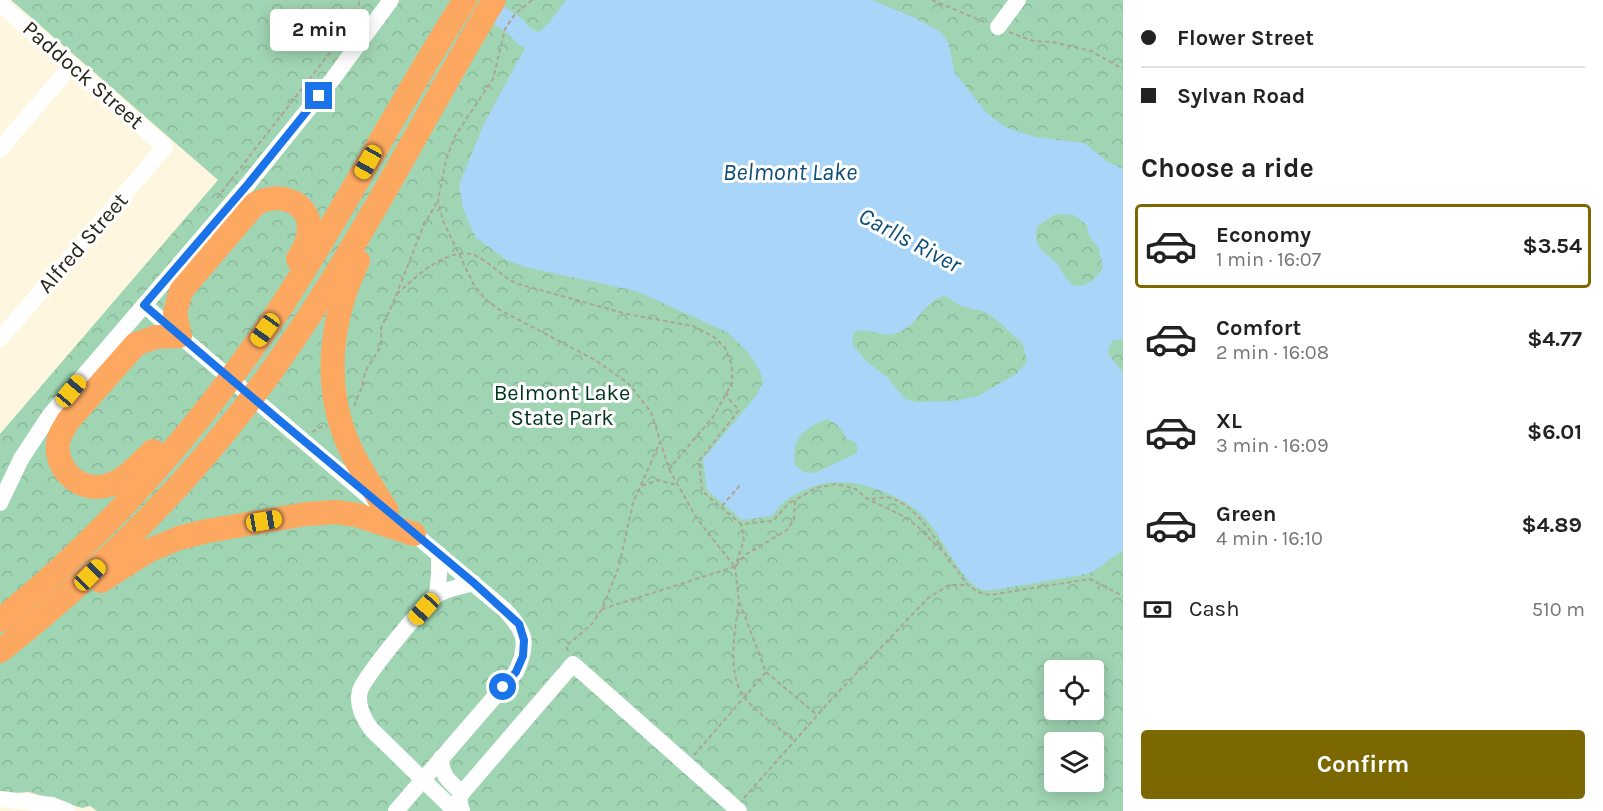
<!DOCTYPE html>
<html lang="en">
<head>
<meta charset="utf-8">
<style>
  :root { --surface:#fff; --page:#f6f6f6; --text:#222; --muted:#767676; --line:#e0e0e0; --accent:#7c6800 }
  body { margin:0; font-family:Karla,sans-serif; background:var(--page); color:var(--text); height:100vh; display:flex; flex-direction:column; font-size:22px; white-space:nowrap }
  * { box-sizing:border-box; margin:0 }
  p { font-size:20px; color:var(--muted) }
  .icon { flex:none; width:33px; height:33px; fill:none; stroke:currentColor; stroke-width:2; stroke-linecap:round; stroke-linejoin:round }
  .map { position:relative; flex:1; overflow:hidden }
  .sheet { display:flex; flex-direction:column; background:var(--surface); width:480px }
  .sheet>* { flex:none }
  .hud { display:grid; align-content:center; height:132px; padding:0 18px; background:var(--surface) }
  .fabs { position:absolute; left:1044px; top:660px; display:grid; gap:12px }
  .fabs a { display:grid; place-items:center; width:60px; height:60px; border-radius:6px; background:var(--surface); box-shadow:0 3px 15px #0003; font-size:30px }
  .end { position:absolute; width:27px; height:27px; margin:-14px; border:8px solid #1a73e8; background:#fff; box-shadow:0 0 0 3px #fff }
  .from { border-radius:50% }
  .bubble { position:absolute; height:42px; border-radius:6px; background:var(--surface); box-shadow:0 3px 15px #0003; font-size:20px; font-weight:700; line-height:42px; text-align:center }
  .car { position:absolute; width:18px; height:36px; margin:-18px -9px; border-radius:8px; box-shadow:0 0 4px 2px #0007; background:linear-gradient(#f5c518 24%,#345 0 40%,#f5c518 0 76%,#345 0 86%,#f5c518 0) }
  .hud b { display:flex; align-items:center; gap:21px; height:57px; font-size:22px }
  .hud b+b { border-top:2px solid var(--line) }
  .hud i { width:15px; height:15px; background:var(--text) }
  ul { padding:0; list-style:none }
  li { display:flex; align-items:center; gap:18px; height:84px; margin:0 12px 9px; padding:0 6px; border:3px solid transparent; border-radius:6px }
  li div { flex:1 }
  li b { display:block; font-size:22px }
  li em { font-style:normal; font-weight:700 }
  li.current { border-color:var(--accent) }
  li>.icon { width:54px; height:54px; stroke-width:1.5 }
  h2 { padding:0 18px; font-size:27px; line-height:72px }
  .pay { display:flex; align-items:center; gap:15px; height:66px; padding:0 18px; font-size:22px }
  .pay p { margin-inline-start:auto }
  .cta { display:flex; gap:12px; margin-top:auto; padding:12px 18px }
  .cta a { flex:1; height:69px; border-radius:6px; background:var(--accent); color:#fff; font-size:24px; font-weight:700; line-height:69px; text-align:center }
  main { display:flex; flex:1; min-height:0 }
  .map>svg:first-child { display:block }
  .forest { fill:url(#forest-crowns); fill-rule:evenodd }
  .water { fill:#a9d5f8; fill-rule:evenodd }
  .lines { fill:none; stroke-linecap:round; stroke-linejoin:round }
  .river { stroke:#a9d5f8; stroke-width:20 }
  .path { stroke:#aca593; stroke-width:2; stroke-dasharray:4.5 3; stroke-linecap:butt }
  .minor { stroke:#fff; stroke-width:16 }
  .highway { stroke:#fda861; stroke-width:24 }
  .route { stroke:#1a73e8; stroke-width:8 }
  .labels { text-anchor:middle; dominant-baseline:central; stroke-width:6; stroke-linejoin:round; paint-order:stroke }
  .street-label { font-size:22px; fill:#28241a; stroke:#fff }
  .park-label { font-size:22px; fill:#00331b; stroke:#fff }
  .water-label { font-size:24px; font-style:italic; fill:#0c4d77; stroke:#fff }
</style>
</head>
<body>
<main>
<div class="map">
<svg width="1123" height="811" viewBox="0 0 1123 811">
  <defs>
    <pattern id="forest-crowns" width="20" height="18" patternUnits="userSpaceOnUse" patternTransform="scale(1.5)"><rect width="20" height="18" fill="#a0d5b3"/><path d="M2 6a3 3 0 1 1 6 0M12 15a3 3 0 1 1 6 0" fill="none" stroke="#8ab799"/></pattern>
  </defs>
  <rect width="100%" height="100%" fill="#fef6df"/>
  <path class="forest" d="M11 0H1123V811H97L90 806 82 808 29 792 0 794V434L218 180ZM1054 670H1094V710H1054ZM1054 742H1094V782H1054Z"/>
  <path class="water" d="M566 0H872L915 18 941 32 948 42 955 73 986 112 1005 127 1035 137 1084 143 1108 162 1123 169V339L1112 341 1108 350 1109 355 1123 373V551C1110 557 1101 569 1087 574L994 590C989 590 984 590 980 589 962 582 941 536 927 520 906 496 857 477 825 483 814 485 801 491 791 497 783 501 777 510 772 516L742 520 707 490 703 459 757 395 763 382 760 371 747 351 727 332 636 291 525 267 507 260 476 238 470 226 463 208 459 185 484 124 526 46 522 39 526 33 534 36 548 24ZM1056 214 1074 215 1087 225 1088 234 1099 249 1103 268C1094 280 1089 286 1074 286L1065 277 1058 265 1039 247 1036 238 1037 226ZM945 296 961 306 986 312 999 322 1023 344 1027 362 1016 374 978 396 953 401 916 402 905 399 887 377 866 361 852 344 854 332C870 327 881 338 896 333 917 328 921 302 945 296ZM826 419C837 423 842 428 846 438L857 444V453L815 473 804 472 795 465C791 438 804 429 826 419Z"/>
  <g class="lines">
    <polyline class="river" points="500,16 516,27 524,36 546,48"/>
    <g class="path">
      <polyline points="532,0 515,14 505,29 493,79 455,136 446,160 438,200 443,221 474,285 485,299 500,310 595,360 628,383 651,412 669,469 697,519 735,567 745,555 787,530 794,519 795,500 816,488 836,484 856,489 866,498 903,516 917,526 945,554 968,585 978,592 989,595 1090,579 1123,596"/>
      <polyline points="932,0 987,23"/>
      <polyline points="1009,32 1033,41 1052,42 1091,51 1123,69"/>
      <polyline points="217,198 353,23 360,0"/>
      <path d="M397 294C416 276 453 241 480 258 494 266 503 278 518 284L627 314 693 326 714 337 725 348 732 365V383L713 417 669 469"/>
      <polyline points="726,392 729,399 739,410 699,461 702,491 741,524 773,521 789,503 795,500"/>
      <polyline points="354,406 362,387 365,372 381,346 381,328 393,303 423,227 438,200"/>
      <polyline points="312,432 325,425"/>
      <polyline points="642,486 658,480 677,485"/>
      <path d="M872 499C878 499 885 496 891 498 913 505 930 530 942 549"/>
      <polyline points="722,506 741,484"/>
      <path d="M739 602C735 629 726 674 745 698 754 711 782 730 795 741"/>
      <polyline points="602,609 734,567"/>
      <polyline points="568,651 566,646 592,624 602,609 619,566 633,503 660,442"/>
      <polyline points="766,672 817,715"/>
      <polyline points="694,755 766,672 739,601 735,567 744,540 741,524"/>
      <polyline points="744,798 829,702 928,598 949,585 968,585"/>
    </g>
    <g class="minor">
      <polyline points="0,4 165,147 0,339"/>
      <polyline points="998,27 1018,0"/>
      <polyline points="0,149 71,66"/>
      <polyline points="144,305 374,501"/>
      <polyline points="0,503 21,459 50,415 248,184 332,80 391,0"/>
      <polyline points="437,595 439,574 439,554"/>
      <path d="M441 758C441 776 450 782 462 793"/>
      <polyline points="0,799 52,805 67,811"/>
      <path d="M396 811 516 672C529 643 526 632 505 610L406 527"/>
      <path d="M455 811 371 729C363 718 356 705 360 691 363 678 427 600 438 594 448 589 462 586 474 583"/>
      <polyline points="462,811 459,799 462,793 573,664 739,811"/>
    </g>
    <g class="highway">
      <path d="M358 261C330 319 322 387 350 448 360 470 374 490 387 511"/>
      <path d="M153 451C140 463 126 480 109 485 80 495 51 467 59 438 61 432 65 427 68 421L136 344 156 337 180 336 175 313 181 291 255 204C275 192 308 199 309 227 310 239 304 249 298 259"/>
      <polyline points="101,581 148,551 179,538 207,531 306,514 336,512 357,515 414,534"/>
      <path d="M0 620C106 536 206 420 281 307 346 208 400 101 465 0"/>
      <path d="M0 651C113 562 216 456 296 336 369 228 427 111 494 0"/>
    </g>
  </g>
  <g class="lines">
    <polyline class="route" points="319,96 248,184 144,305 279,420 474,583 519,624 524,640 523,656 516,672 503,687"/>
  </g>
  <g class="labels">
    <g class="street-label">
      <text transform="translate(83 75) rotate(41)">Paddock Street</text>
      <text transform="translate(83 243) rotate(-49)">Alfred Street</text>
    </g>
    <g class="park-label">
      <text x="562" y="393">Belmont Lake<tspan x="562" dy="25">State Park</tspan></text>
    </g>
    <g class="water-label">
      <text x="790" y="172">Belmont Lake</text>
      <text transform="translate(910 240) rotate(28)">Carlls River</text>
    </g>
  </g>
</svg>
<div class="fabs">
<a><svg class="icon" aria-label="locate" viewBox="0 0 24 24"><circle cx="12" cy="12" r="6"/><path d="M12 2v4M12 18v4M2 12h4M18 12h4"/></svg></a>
<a><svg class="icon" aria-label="layers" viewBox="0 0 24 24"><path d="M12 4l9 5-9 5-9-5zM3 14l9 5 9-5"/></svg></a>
</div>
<i class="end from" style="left:503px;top:687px"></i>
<i class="end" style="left:319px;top:96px"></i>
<div class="bubble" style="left:270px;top:9px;width:99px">2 min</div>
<i class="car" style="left:368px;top:162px;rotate:209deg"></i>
<i class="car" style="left:265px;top:330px;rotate:215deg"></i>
<i class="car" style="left:71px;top:391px;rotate:40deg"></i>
<i class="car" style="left:264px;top:521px;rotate:80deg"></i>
<i class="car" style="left:90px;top:575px;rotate:45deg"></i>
<i class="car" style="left:424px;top:609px;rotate:222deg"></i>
</div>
<section class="sheet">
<div class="hud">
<b><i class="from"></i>Flower Street</b>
<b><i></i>Sylvan Road</b>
</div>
<h2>Choose a ride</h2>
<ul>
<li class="current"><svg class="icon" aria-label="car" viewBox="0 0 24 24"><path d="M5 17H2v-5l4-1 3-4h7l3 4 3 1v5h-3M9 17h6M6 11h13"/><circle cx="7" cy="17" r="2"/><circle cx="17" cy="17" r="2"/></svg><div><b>Economy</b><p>1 min · 16:07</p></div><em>$3.54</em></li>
<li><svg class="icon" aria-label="car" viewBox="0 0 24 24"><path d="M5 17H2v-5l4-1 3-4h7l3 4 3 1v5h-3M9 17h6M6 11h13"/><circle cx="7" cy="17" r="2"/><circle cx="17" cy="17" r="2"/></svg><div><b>Comfort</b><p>2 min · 16:08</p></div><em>$4.77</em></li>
<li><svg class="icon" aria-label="car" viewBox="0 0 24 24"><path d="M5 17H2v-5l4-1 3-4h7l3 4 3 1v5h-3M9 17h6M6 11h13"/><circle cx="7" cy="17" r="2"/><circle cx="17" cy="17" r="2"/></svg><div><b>XL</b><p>3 min · 16:09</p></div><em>$6.01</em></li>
<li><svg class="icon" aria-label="car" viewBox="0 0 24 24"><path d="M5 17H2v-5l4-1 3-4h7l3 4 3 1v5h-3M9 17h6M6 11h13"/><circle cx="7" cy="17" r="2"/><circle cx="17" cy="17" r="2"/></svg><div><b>Green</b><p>4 min · 16:10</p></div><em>$4.89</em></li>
</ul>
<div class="pay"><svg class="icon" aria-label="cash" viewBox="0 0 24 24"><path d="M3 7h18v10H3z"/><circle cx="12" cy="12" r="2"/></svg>Cash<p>510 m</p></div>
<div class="cta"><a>Confirm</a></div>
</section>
</main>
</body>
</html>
